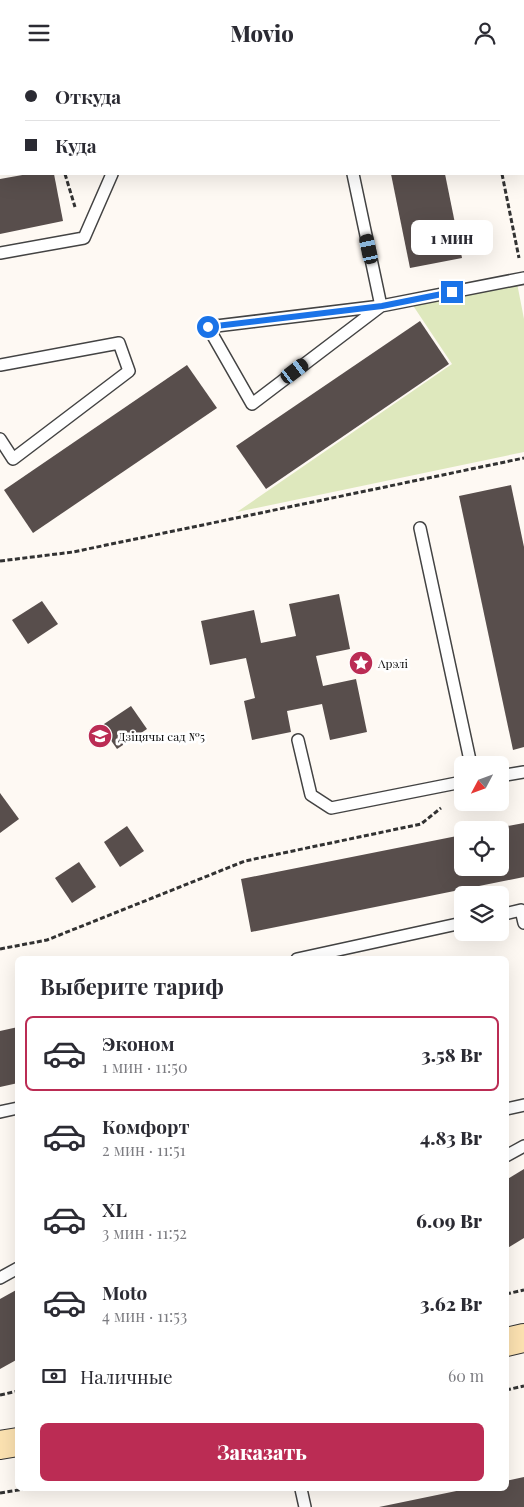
<!DOCTYPE html>
<html lang="ru">
<head>
<meta charset="utf-8">
<style>
  :root { --surface:#fff; --page:#f7f7f7; --text:#2b2b33; --muted:#7c7c81; --line:#e1e1e2; --accent:#bb2c54 }
  body { margin:0; font-family:"Playfair Display",serif; background:var(--page); color:var(--text); height:100vh; display:flex; flex-direction:column; font-size:19px; white-space:nowrap }
  * { box-sizing:border-box; margin:0 }
  p { font-size:16px; color:var(--muted) }
  .icon { flex:none; width:28px; height:28px; fill:none; stroke:currentColor; stroke-width:2; stroke-linecap:round; stroke-linejoin:round }
  .map { position:relative; flex:1; overflow:hidden }
  .drawer { position:absolute; left:15px; top:891px; width:494px; height:535px; display:flex; flex-direction:column; background:var(--surface); border-radius:8px; box-shadow:0 5px 20px #0002 }
  .drawer>* { flex:none }
  .hud { position:absolute; left:0px; top:0px; width:525px; height:110px; box-shadow:0 5px 20px #0002; display:grid; align-content:center; height:110px; padding:0 25px; background:var(--surface) }
  .needle { width:32px; rotate:229deg }
  .tools { position:absolute; left:454px; top:691px; display:grid; gap:10px }
  .tools a { display:grid; place-items:center; width:55px; height:55px; border-radius:8px; background:var(--surface); box-shadow:0 5px 20px #0002; font-size:25px }
  .end { position:absolute; width:22px; height:22px; margin:-11px; border:6px solid #1a73e8; background:#fff; box-shadow:0 0 0 2px #fff }
  .from { border-radius:50% }
  .bubble { position:absolute; height:35px; border-radius:8px; background:var(--surface); box-shadow:0 5px 20px #0002; font-size:16px; font-weight:800; line-height:35px; text-align:center }
  .car { position:absolute; width:15px; height:30px; margin:-15px -8px; border-radius:6px; box-shadow:0 0 4px 1px #0007; background:linear-gradient(#222 24%,#8ab4d8 0 40%,#222 0 76%,#8ab4d8 0 86%,#222 0) }
  .hud b { display:flex; align-items:center; gap:18px; height:48px; font-size:19px }
  .hud b+b { border-top:1px solid var(--line) }
  .hud i { width:12px; height:12px; background:var(--text) }
  ul { padding:0; list-style:none }
  li { display:flex; align-items:center; gap:15px; height:75px; margin:0 10px 8px; padding:0 15px; border:2px solid transparent; border-radius:8px }
  li div { flex:1 }
  li b { display:block; font-size:19px }
  li em { font-style:normal; font-weight:800 }
  li.selected { border-color:var(--accent) }
  li>.icon { width:45px; height:45px; stroke-width:1.5 }
  h2 { padding:0 25px; font-size:22px; line-height:60px }
  .pay { display:flex; align-items:center; gap:12px; height:55px; padding:0 25px; font-size:19px }
  .pay p { margin-inline-start:auto }
  .action { display:flex; gap:10px; margin-top:auto; padding:10px 25px }
  .action a { flex:1; height:58px; border-radius:8px; background:var(--accent); color:#fff; font-size:20px; font-weight:800; line-height:58px; text-align:center }
  header { display:flex; justify-content:space-between; align-items:center; height:65px; padding:0 25px; background:var(--surface); font-size:22px; font-weight:800 }
  .map>svg:first-child { display:block }
  .green { fill:#dee8bd }
  .building { fill:#584e4c }
  .lines { fill:none; stroke-linecap:round; stroke-linejoin:round }
  .lane-casing { stroke:#434343; stroke-width:14 }
  .secondary-casing { stroke:#323232; stroke-width:30 }
  .path { stroke:#323232; stroke-width:3; stroke-dasharray:5 2.5; stroke-linecap:butt }
  .lane { stroke:#fff; stroke-width:11 }
  .secondary { stroke:#fce2b1; stroke-width:28 }
  .route { stroke:#1a73e8; stroke-width:6 }
  .labels { text-anchor:middle; dominant-baseline:central; stroke-width:5; stroke-linejoin:round; paint-order:stroke }
  .poi-label { font-size:12px; fill:#101010; stroke:#fff; text-anchor:start }
</style>
</head>
<body>
<header><svg class="icon" aria-label="menu" viewBox="0 0 24 24"><path d="M4 6h16M4 12h16M4 18h16"/></svg>Movio<svg class="icon" aria-label="person" viewBox="0 0 24 24"><circle cx="12" cy="8" r="4"/><path d="M4 21q1-7 8-7t8 7"/></svg></header>
<div class="map">
<svg width="524" height="1442" viewBox="0 0 524 1442">
  <rect width="100%" height="100%" fill="#fef9f3"/>
  <g class="green">
    <polygon points="0,0 98,0 1,1 1,109 5,109 0,110"/>
    <polygon points="517,218 524,254 524,387 237,447 452,299 412,239"/>
  </g>
  <g class="building">
    <polygon points="28,109 54,109 63,156 0,169 0,114"/>
    <polygon points="391,109 445,109 462,193 410,203"/>
    <polygon points="420,256 449,299 266,424 236,381"/>
    <polygon points="187,300 217,343 33,468 4,425"/>
    <polygon points="511,420 524,482 524,682 513,685 459,431"/>
    <polygon points="339,529 350,584 316,591 323,621 356,614 367,667 330,675 322,639 287,646 291,667 252,675 244,636 255,633 246,593 210,600 201,556 254,545 261,578 296,571 289,539"/>
    <polygon points="42,536 58,559 28,579 12,555"/>
    <polygon points="131,641 147,664 117,684 101,661"/>
    <polygon points="0,728 19,754 0,768"/>
    <polygon points="524,758 524,812 251,867 241,814 462,770 462,802 500,802 500,765 491,764"/>
    <polygon points="127,761 144,786 120,802 104,777"/>
    <polygon points="79,797 96,822 72,838 55,813"/>
    <polygon points="18,962 18,1018 0,1022 0,966"/>
    <polygon points="524,1104 524,1173 506,1184 506,1115"/>
    <polygon points="18,1224 18,1294 0,1304 0,1234"/>
    <polygon points="524,1412 524,1442 379,1442 466,1424 506,1424 506,1416"/>
  </g>
  <g class="lines">
    <g class="lane-casing">
      <g id="lane">
        <polyline points="353,109 381,241 252,339 208,262 381,241 524,213"/>
        <polyline points="0,188 84,173 112,109"/>
        <polyline points="0,300 119,278 129,306 13,394 0,374"/>
        <polyline points="420,463 471,700"/>
        <polyline points="298,675 311,730 331,743 462,717"/>
        <polyline points="500,711 524,707"/>
        <polyline points="500,850 521,845 524,858"/>
        <polyline points="297,894 462,858"/>
        <polyline points="506,1044 524,1040"/>
        <polyline points="0,1047 18,1043"/>
        <polyline points="506,1091 524,1081"/>
        <polyline points="0,1213 18,1203"/>
        <polyline points="301,1424 305,1442"/>
      </g>
    </g>
    <g class="secondary-casing">
      <g id="secondary">
        <polyline points="514,0 514,1"/>
        <polyline points="524,48 524,49"/>
        <polyline points="506,1277 524,1273"/>
        <polyline points="0,1380 18,1377"/>
      </g>
    </g>
    <g class="path">
      <polyline points="479,0 479,1"/>
      <polyline points="40,1 40,0"/>
      <polyline points="65,109 75,142"/>
      <polyline points="502,109 519,193"/>
      <polyline points="0,496 73,487 524,393"/>
      <polyline points="0,884 47,875 245,796 421,759 441,743"/>
      <polyline points="506,1229 524,1225"/>
      <polyline points="506,1325 524,1321"/>
      <polyline points="0,1330 18,1326"/>
      <polyline points="0,1428 25,1424"/>
    </g>
    <use href="#lane" class="lane"/>
    <use href="#secondary" class="secondary"/>
  </g>
  <g class="lines">
    <polyline class="route" points="208,262 382,241 452,227"/>
  </g>
  <defs>
    <g id="sight-disc" transform="scale(1.25)"><circle r="9.5" fill="#bb2c54" stroke="#fff"/><path d="M0-6L1.8-2.2L6-1.7L2.9 1.2L3.7 5.4L0 3.3L-3.7 5.4L-2.9 1.2L-6-1.7L-1.8-2.2Z" fill="#fff"/></g>
    <g id="school-disc" transform="scale(1.25)"><circle r="9.5" fill="#bb2c54" stroke="#fff"/><path d="M0-5L7-2L0 1L-7-2ZM-4 1L0 2.5L4 1V4Q0 6-4 4Z" fill="#fff"/></g>
  </defs>
  <g fill-rule="evenodd">
    <use href="#sight-disc" x="361" y="598"/>
    <use href="#school-disc" x="100" y="671"/>
  </g>
  <g class="labels">
    <g class="poi-label">
      <text x="378" y="598">Арэлі</text>
      <text x="118" y="671">Дзіцячы сад №5</text>
    </g>
  </g>
</svg>
<div class="tools">
<a><svg class="needle" viewBox="-14 -14 28 28"><path d="M0-13l5 13h-10z" fill="#e53935"/><path d="M0 13l5-13h-10z" fill="#7c7c81"/></svg></a>
<a><svg class="icon" aria-label="locate" viewBox="0 0 24 24"><circle cx="12" cy="12" r="6"/><path d="M12 2v4M12 18v4M2 12h4M18 12h4"/></svg></a>
<a><svg class="icon" aria-label="layers" viewBox="0 0 24 24"><path d="M12 4l9 5-9 5-9-5zM3 14l9 5 9-5"/></svg></a>
</div>
<i class="end from" style="left:208px;top:262px"></i>
<i class="end" style="left:452px;top:227px"></i>
<div class="bubble" style="left:411px;top:155px;width:82px">1 мин</div>
<i class="car" style="left:369px;top:184px;rotate:348deg"></i>
<i class="car" style="left:295px;top:306px;rotate:53deg"></i>
<div class="hud">
<b><i class="from"></i>Откуда</b>
<b><i></i>Куда</b>
</div>
<section class="drawer">
<h2>Выберите тариф</h2>
<ul>
<li class="selected"><svg class="icon" aria-label="car" viewBox="0 0 24 24"><path d="M5 17H2v-5l4-1 3-4h7l3 4 3 1v5h-3M9 17h6M6 11h13"/><circle cx="7" cy="17" r="2"/><circle cx="17" cy="17" r="2"/></svg><div><b>Эконом</b><p>1 мин · 11:50</p></div><em>3.58 Br</em></li>
<li><svg class="icon" aria-label="car" viewBox="0 0 24 24"><path d="M5 17H2v-5l4-1 3-4h7l3 4 3 1v5h-3M9 17h6M6 11h13"/><circle cx="7" cy="17" r="2"/><circle cx="17" cy="17" r="2"/></svg><div><b>Комфорт</b><p>2 мин · 11:51</p></div><em>4.83 Br</em></li>
<li><svg class="icon" aria-label="car" viewBox="0 0 24 24"><path d="M5 17H2v-5l4-1 3-4h7l3 4 3 1v5h-3M9 17h6M6 11h13"/><circle cx="7" cy="17" r="2"/><circle cx="17" cy="17" r="2"/></svg><div><b>XL</b><p>3 мин · 11:52</p></div><em>6.09 Br</em></li>
<li><svg class="icon" aria-label="car" viewBox="0 0 24 24"><path d="M5 17H2v-5l4-1 3-4h7l3 4 3 1v5h-3M9 17h6M6 11h13"/><circle cx="7" cy="17" r="2"/><circle cx="17" cy="17" r="2"/></svg><div><b>Moto</b><p>4 мин · 11:53</p></div><em>3.62 Br</em></li>
</ul>
<div class="pay"><svg class="icon" aria-label="cash" viewBox="0 0 24 24"><path d="M3 7h18v10H3z"/><circle cx="12" cy="12" r="2"/></svg>Наличные<p>60 m</p></div>
<div class="action"><a>Заказать</a></div>
</section>
</div>
</body>
</html>
